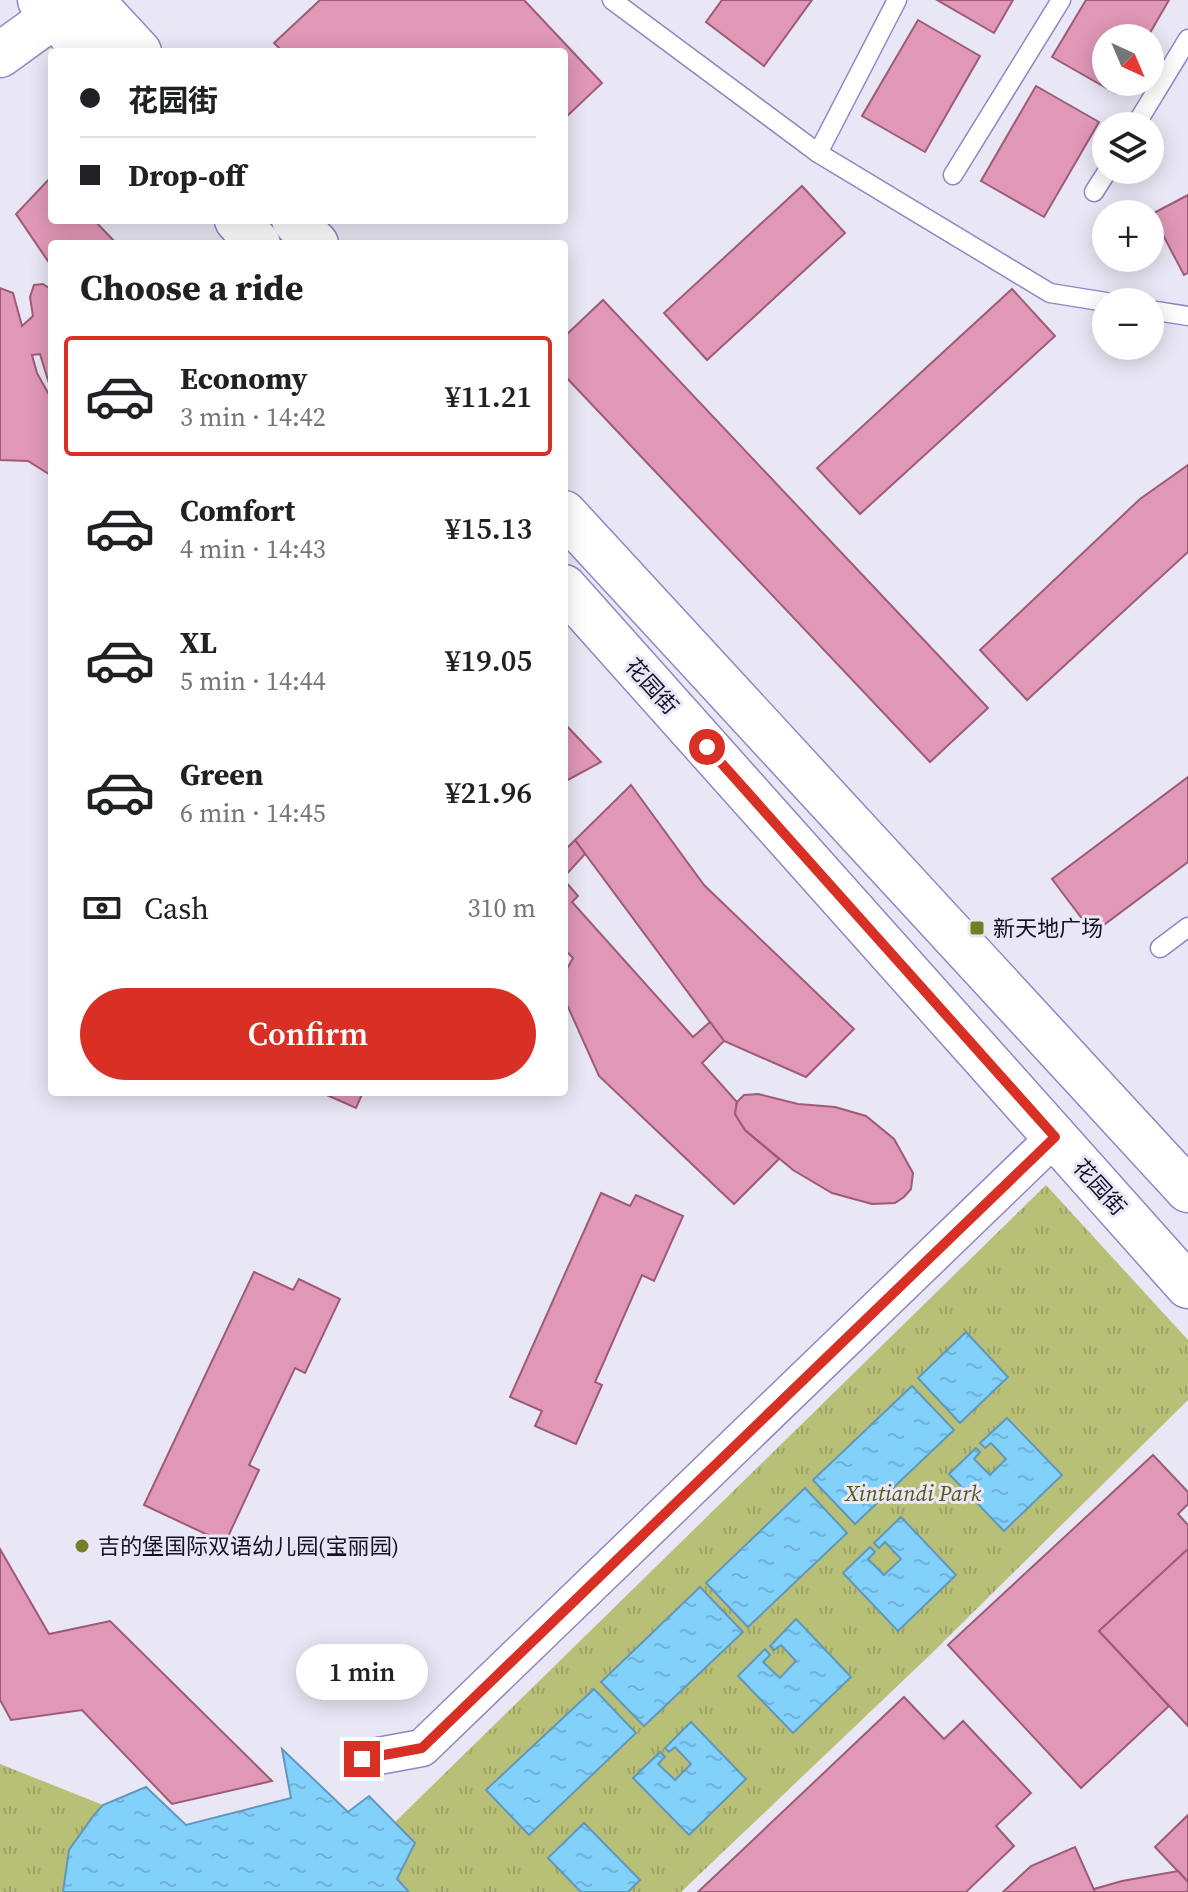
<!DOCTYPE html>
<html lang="en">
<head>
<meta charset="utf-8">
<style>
  :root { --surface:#fff; --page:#f6f6f6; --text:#202124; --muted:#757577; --line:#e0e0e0; --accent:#d93025 }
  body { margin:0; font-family:"Source Serif 4","Noto Sans SC",serif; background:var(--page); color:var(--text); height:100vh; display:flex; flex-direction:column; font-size:30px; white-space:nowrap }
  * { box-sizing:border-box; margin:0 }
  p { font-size:26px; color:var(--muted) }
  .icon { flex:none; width:44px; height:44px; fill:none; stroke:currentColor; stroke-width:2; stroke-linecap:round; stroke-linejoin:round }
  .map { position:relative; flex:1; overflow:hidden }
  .drawer { position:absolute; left:48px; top:240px; width:520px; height:856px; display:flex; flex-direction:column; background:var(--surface); border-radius:8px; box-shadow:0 4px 20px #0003 }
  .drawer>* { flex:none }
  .banner { position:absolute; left:48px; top:48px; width:520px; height:176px; border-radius:8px; box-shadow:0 4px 20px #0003; display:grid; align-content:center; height:176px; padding:0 32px; background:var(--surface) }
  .needle { width:52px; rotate:136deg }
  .fabs { position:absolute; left:1092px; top:24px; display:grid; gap:16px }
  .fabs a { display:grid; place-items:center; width:72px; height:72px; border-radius:50%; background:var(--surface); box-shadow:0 4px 20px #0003; font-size:40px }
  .end { position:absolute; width:36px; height:36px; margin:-18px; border:10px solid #d93025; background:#fff; box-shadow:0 0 0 4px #fff }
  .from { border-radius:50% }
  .bubble { position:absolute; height:56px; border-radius:28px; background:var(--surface); box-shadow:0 4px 20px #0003; font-size:26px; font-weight:600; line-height:56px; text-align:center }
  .banner b { display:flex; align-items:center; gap:28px; height:76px; font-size:30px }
  .banner b+b { border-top:2px solid var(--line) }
  .banner i { width:20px; height:20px; background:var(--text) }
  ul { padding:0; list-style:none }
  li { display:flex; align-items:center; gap:24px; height:120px; margin:0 16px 12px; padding:0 16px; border:4px solid transparent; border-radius:8px }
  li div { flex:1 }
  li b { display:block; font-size:30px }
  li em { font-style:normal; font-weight:600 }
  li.active { border-color:var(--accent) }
  li>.icon { width:72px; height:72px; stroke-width:1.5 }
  h2 { padding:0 32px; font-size:36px; line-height:96px }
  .pay { display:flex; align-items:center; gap:20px; height:88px; padding:0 32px; font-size:30px }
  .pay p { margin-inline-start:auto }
  .action { display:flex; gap:16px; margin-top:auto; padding:16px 32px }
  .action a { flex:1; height:92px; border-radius:48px; background:var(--accent); color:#fff; font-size:32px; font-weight:600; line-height:92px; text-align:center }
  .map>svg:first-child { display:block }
  .park { fill:url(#park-tufts) }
  .water { fill:url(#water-ripples); stroke:#6297bc; stroke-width:2 }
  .building { fill:#e098b6; stroke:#9d5b78; stroke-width:2 }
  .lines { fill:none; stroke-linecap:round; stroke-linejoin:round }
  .lane-casing { stroke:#9185c4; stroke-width:21 }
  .street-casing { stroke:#9185c4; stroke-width:39 }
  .secondary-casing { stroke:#9185c4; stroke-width:47 }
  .lane { stroke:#fff; stroke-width:18 }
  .street { stroke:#fff; stroke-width:36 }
  .secondary { stroke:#fff; stroke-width:44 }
  .route { stroke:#d93025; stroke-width:10 }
  .poi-dot { fill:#777c26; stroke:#e9e7f5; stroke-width:3 }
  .labels { text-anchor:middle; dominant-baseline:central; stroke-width:6; stroke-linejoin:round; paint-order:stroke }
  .street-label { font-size:22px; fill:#161028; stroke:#e9e7f5 }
  .poi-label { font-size:22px; fill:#161028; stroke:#e9e7f5; text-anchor:start }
  .park-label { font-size:22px; font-style:italic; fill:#555910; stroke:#e9e7f5 }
</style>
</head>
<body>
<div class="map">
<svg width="1188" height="1892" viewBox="0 0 1188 1892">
  <defs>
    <pattern id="park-tufts" width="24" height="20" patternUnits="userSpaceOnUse" patternTransform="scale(2)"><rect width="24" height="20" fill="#b8bf76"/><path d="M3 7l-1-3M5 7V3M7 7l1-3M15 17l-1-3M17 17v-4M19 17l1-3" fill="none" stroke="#9da366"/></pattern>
    <pattern id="water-ripples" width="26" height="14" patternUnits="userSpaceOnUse" patternTransform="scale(2)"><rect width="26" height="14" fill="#82d1fb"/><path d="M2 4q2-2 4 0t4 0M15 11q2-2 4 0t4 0" fill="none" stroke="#70b2d7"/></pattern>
  </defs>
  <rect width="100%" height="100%" fill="#e9e7f5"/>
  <polygon class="park" points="1046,1185 1188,1340 1188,1400 931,1654 681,1892 0,1892 0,1764 103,1805 146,1787 186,1825 291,1798 282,1749 348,1812 369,1796 394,1823"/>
  <g class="water">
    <polygon points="966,1332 1008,1377 960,1423 918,1378"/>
    <polygon points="912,1386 954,1430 855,1524 813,1480"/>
    <polygon points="1007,1418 1062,1475 1004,1531 949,1474 976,1448 980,1452 974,1459 990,1475 1006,1459 991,1443 985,1448 980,1443"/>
    <polygon points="805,1488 847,1533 748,1627 706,1583"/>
    <polygon points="901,1517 956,1575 898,1631 843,1573 870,1547 875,1552 868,1559 884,1575 901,1559 885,1542 879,1548 874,1543"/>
    <polygon points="700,1587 743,1632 644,1726 601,1682"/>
    <polygon points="796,1619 851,1677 793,1733 738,1676 765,1649 770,1655 763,1662 780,1678 796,1661 781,1645 774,1650 770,1646"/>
    <polygon points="594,1689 636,1733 529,1835 486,1790"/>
    <polygon points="691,1722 746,1779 689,1835 633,1778 660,1752 665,1757 658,1764 675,1780 691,1764 675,1747 669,1752 665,1748"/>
    <polygon points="282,1749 348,1812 369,1796 415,1843 397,1879 409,1892 63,1892 69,1850 94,1815 103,1805 146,1787 186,1825 291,1798"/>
    <polygon points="584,1823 640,1880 628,1892 581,1892 548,1858"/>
  </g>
  <g class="building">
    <polygon points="320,0 524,0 602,83 564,119 564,52 283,52 274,43"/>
    <polygon points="722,0 812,0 764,66 706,22"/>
    <polygon points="937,0 1013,0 994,33"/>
    <polygon points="1086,0 1169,0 1147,38 1106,38 1106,82 1122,82 1115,93 1052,57"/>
    <polygon points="918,20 980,56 925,152 862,116"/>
    <polygon points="1036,86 1099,122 1044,217 981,181"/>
    <polygon points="52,176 52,220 94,220 117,244 52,244 52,267 16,214"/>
    <polygon points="802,186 845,233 707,360 664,313"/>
    <polygon points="1188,195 1188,273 1184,275 1152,214"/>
    <polygon points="43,284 52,290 52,393 40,354 32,355 37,373 52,400 52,476 28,461 0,460 0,288 13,293 22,326 33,316 30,297 34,285"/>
    <polygon points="1012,289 1055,336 860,514 817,468"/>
    <polygon points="603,300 988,708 930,762 564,375 564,337"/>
    <polygon points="1188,465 1188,552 1027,700 980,650 1140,499"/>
    <polygon points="564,723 601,762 564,782"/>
    <polygon points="1188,777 1188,862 1093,933 1052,879"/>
    <polygon points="631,785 704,885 854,1029 806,1077 724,1041 575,840"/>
    <polygon points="575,840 585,854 564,877 564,851"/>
    <polygon points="564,880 578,896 572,902 693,1037 710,1022 724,1041 702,1063 737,1102 735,1114 745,1130 779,1159 734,1204 599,1076 564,998 564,974 573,958 564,949"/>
    <polygon points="320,1092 363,1092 356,1108"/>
    <polygon points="758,1094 798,1104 835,1107 866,1116 894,1139 913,1173 911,1189 904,1197 895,1203 872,1204 832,1193 793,1170 745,1130 735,1114 737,1102 744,1095"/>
    <polygon points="601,1193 630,1206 636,1195 683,1216 654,1281 642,1275 595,1382 602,1385 576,1444 535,1426 542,1411 510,1397"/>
    <polygon points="254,1272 293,1290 299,1279 340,1299 305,1373 295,1368 249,1465 259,1470 225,1543 144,1505"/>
    <polygon points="1153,1455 1188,1492 1188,1504 1178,1514 1188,1525 1188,1549 1099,1631 1169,1706 1081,1788 948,1645"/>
    <polygon points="0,1549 49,1634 110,1621 272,1781 172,1804 82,1710 11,1720 0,1700"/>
    <polygon points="1188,1549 1188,1726 1099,1631"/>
    <polygon points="904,1697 944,1739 963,1721 1031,1793 996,1826 1014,1846 966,1892 698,1892"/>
    <polygon points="1188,1815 1188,1882 1155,1847"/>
    <polygon points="1075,1847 1095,1892 1003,1892 1031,1866"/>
    <polygon points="1178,1871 1188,1882 1188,1892 1095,1892 1094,1889 1122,1881"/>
  </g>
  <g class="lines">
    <g class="lane-casing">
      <g id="lane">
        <polyline points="612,0 818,153 1050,293 1106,302"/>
        <polyline points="1135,126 1188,39"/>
        <polyline points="818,153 897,0"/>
        <polyline points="953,175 1061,0"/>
        <polyline points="1094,192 1108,170"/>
        <polyline points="1150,310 1188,316"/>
        <polyline points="1160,948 1188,927"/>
      </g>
    </g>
    <g class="street-casing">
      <polyline id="street" points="362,1759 422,1748 1055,1137"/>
    </g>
    <g class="secondary-casing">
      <g id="secondary">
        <polyline points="40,0 87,52"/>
        <polyline points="91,0 139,52"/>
        <polyline points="0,55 76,0"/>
        <polyline points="237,220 258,244"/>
        <polyline points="294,220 316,244"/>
        <polyline points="564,513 1188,1190"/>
        <polyline points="564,587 1188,1286"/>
      </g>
    </g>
    <use href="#lane" class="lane"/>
    <use href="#street" class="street"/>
    <use href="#secondary" class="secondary"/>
  </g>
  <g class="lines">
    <polyline class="route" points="362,1759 422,1748 1055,1137 707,747"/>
  </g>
  <g class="poi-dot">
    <rect x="969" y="920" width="16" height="16" rx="4"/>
    <circle cx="82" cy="1546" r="8"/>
  </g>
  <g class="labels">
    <g class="street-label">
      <text transform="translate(652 686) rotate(48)">花园街</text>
      <text transform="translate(1100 1187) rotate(48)">花园街</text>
    </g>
    <g class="poi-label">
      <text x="993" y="928">新天地广场</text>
      <text x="98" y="1546">吉的堡国际双语幼儿园(宝丽园)</text>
    </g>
    <g class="park-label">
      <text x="913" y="1493">Xintiandi Park</text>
    </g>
  </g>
</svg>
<div class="fabs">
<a><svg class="needle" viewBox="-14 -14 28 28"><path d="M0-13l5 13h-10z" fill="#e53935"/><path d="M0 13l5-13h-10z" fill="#757577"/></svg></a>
<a><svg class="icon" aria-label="layers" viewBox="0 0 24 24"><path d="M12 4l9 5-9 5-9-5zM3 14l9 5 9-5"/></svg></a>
<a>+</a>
<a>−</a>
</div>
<i class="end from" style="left:707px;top:747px"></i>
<i class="end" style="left:362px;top:1759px"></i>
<div class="bubble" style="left:296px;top:1644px;width:132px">1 min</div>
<div class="banner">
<b><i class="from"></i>花园街</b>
<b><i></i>Drop-off</b>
</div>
<section class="drawer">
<h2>Choose a ride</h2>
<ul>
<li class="active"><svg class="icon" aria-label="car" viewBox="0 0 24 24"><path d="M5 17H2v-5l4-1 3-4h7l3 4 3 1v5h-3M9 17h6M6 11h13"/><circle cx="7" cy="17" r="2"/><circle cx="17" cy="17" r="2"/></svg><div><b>Economy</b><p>3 min · 14:42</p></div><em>¥11.21</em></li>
<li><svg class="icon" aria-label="car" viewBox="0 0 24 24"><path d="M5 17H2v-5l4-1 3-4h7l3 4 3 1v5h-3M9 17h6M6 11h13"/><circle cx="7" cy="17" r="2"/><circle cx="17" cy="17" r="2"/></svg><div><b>Comfort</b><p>4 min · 14:43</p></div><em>¥15.13</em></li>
<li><svg class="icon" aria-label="car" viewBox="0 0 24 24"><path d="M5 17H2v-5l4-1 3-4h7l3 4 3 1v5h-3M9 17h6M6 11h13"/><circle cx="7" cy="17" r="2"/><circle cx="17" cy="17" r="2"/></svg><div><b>XL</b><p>5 min · 14:44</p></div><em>¥19.05</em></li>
<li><svg class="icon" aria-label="car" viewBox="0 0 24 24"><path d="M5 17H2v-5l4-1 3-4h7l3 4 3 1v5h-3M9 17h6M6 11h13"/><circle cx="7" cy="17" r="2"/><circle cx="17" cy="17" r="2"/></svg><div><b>Green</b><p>6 min · 14:45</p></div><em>¥21.96</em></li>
</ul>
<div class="pay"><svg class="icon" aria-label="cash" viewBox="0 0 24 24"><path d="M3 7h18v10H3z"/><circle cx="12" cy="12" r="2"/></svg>Cash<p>310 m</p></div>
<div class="action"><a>Confirm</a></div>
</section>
</div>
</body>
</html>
